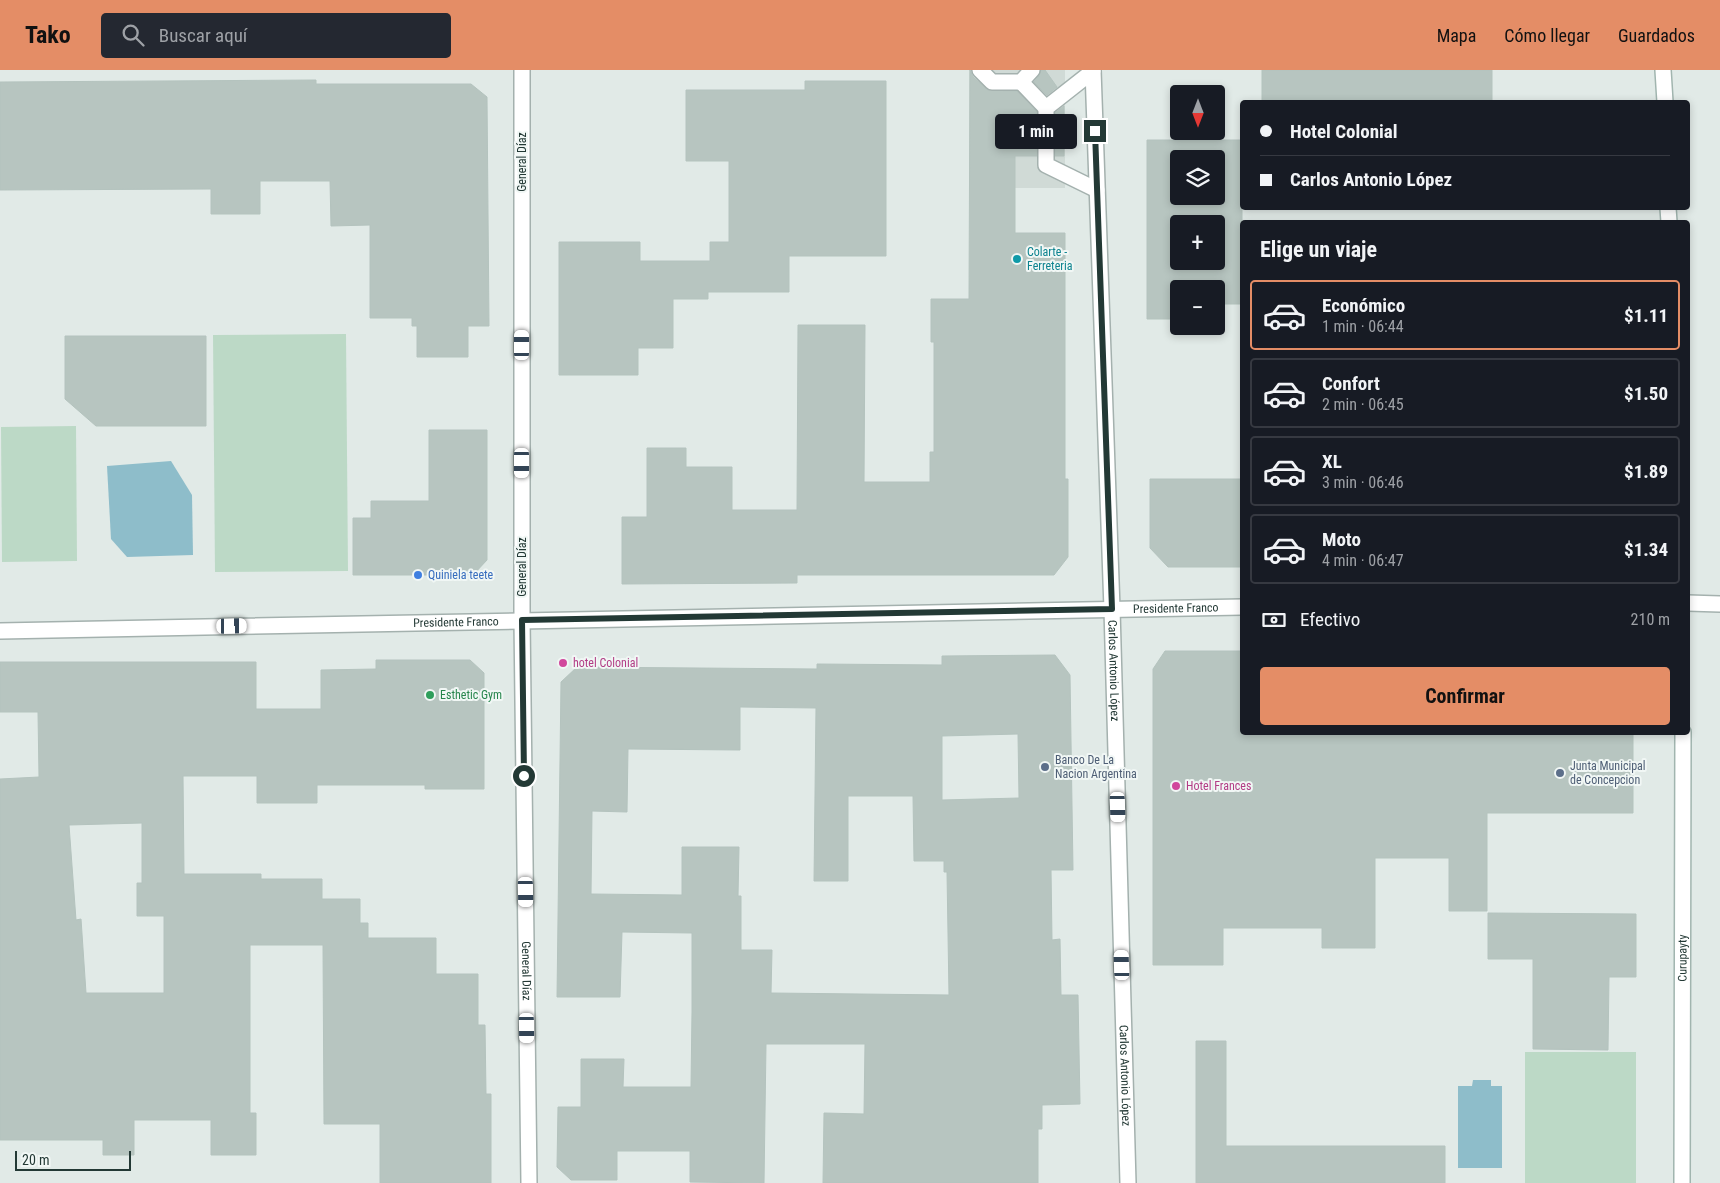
<!DOCTYPE html>
<html lang="es">
<head>
<meta charset="utf-8">
<style>
  :root { --surface:#171b24; --page:#242831; --text:#f1f3f6; --muted:#9ea1a6; --line:#363941; --accent:#e48d66 }
  body { margin:0; font-family:"Roboto Condensed",sans-serif; background:var(--page); color:var(--text); height:100vh; display:flex; flex-direction:column; font-size:19px; white-space:nowrap }
  * { box-sizing:border-box; margin:0 }
  p { font-size:16px; color:var(--muted) }
  .icon { flex:none; width:28px; height:28px; fill:none; stroke:currentColor; stroke-width:2; stroke-linecap:round; stroke-linejoin:round }
  .map { position:relative; flex:1; overflow:hidden }
  .details { position:absolute; left:1240px; top:150px; width:450px; height:515px; display:flex; flex-direction:column; background:var(--surface); border-radius:5px; box-shadow:0 2px 8px #0003 }
  .details>* { flex:none }
  .top-card { position:absolute; left:1240px; top:30px; width:450px; height:110px; border-radius:5px; box-shadow:0 2px 8px #0003; display:grid; align-content:center; height:110px; padding:0 20px; background:var(--surface) }
  .needle { width:32px; rotate:180deg }
  .fabs { position:absolute; left:1170px; top:15px; display:grid; gap:10px }
  .fabs a { display:grid; place-items:center; width:55px; height:55px; border-radius:5px; background:var(--surface); box-shadow:0 2px 8px #0003; font-size:25px }
  .scale { position:absolute; left:15px; bottom:12px; width:116px; box-sizing:border-box; padding-left:5px; border:2px solid #233935; border-top:0; font-size:14px; line-height:18px; white-space:nowrap; color:#233935; -webkit-text-stroke:4px #f1f7f5; paint-order:stroke }
  .end { position:absolute; width:22px; height:22px; margin:-11px; border:6px solid #233935; background:#fff; box-shadow:0 0 0 2px #fff }
  .from { border-radius:50% }
  .bubble { position:absolute; height:35px; border-radius:5px; background:var(--surface); box-shadow:0 2px 8px #0003; font-size:16px; font-weight:700; line-height:35px; text-align:center }
  .car { position:absolute; width:15px; height:30px; margin:-15px -8px; border-radius:6px; box-shadow:0 0 4px 1px #0007; background:linear-gradient(#fff 24%,#345 0 40%,#fff 0 76%,#345 0 86%,#fff 0) }
  .top-card b { display:flex; align-items:center; gap:18px; height:48px; font-size:19px }
  .top-card b+b { border-top:1px solid var(--line) }
  .top-card i { width:12px; height:12px; background:var(--text) }
  ul { padding:0; list-style:none }
  li { display:flex; align-items:center; gap:15px; height:70px; margin:0 10px 8px; padding:0 10px; border:2px solid var(--line); border-radius:5px }
  li div { flex:1 }
  li b { display:block; font-size:19px }
  li em { font-style:normal; font-weight:700 }
  li.on { border-color:var(--accent) }
  li>.icon { width:45px; height:45px; stroke-width:1.5 }
  h2 { padding:0 20px; font-size:22px; line-height:60px }
  .pay { display:flex; align-items:center; gap:12px; height:55px; padding:0 20px; font-size:19px }
  .pay p { margin-inline-start:auto }
  .cta { display:flex; gap:10px; margin-top:auto; padding:10px 20px }
  .cta a { flex:1; height:58px; border-radius:5px; background:var(--accent); color:#111; font-size:20px; font-weight:700; line-height:58px; text-align:center }
  header { display:flex; align-items:center; gap:30px; box-sizing:border-box; height:70px; padding:0 25px; background:var(--accent); color:#111 }
  header strong { font-size:24px }
  nav { display:flex; gap:28px; margin-inline-start:auto; font-size:18px }
  .search { width:350px; height:45px; background:var(--page); display:flex; align-items:center; gap:12px; box-sizing:border-box; padding:0 18px; border-radius:5px; color:var(--muted); font-size:19px }
  .map>svg:first-child { display:block }
  .built { fill:#d0dad6 }
  .green { fill:#bcd9c6 }
  .water { fill:#8ebdca }
  .building { fill:#b7c5c0; stroke:#b4c3be; fill-rule:evenodd }
  .lines { fill:none; stroke-linecap:round; stroke-linejoin:round }
  .lane-casing { stroke:#a4b1ae; stroke-width:18 }
  .street-casing { stroke:#a4b1ae; stroke-width:18 }
  .secondary-casing { stroke:#a1b5af; stroke-width:18 }
  .lane { stroke:#fff; stroke-width:15 }
  .street { stroke:#fff; stroke-width:15 }
  .secondary { stroke:#fff; stroke-width:15 }
  .route { stroke:#233935; stroke-width:6 }
  .culture-dot { fill:#0f9aa8; stroke:#f1f7f5; stroke-width:2 }
  .shop-dot { fill:#3f7fe0; stroke:#f1f7f5; stroke-width:2 }
  .hotel-dot { fill:#d1479c; stroke:#f1f7f5; stroke-width:2 }
  .leisure-dot { fill:#2e9e5b; stroke:#f1f7f5; stroke-width:2 }
  .service-dot { fill:#5c6f8a; stroke:#f1f7f5; stroke-width:2 }
  .labels { text-anchor:middle; dominant-baseline:central; stroke-width:4; stroke-linejoin:round; paint-order:stroke }
  .street-label { font-size:12px; fill:#233935; stroke:#f1f7f5 }
  .culture-label { font-size:12px; fill:#0d838f; stroke:#f1f7f5; text-anchor:start }
  .shop-label { font-size:12px; fill:#366cbe; stroke:#f1f7f5; text-anchor:start }
  .hotel-label { font-size:12px; fill:#b23c85; stroke:#f1f7f5; text-anchor:start }
  .leisure-label { font-size:12px; fill:#27864d; stroke:#f1f7f5; text-anchor:start }
  .service-label { font-size:12px; fill:#4e5e75; stroke:#f1f7f5; text-anchor:start }
</style>
</head>
<body>
<header>
<strong>Tako</strong>
<div class="search"><svg class="icon" aria-label="search" viewBox="0 0 24 24"><circle cx="10" cy="10" r="6"/><path d="M15 15l6 6"/></svg>Buscar aquí</div>
<nav><a>Mapa</a><a>Cómo llegar</a><a>Guardados</a></nav>
</header>
<div class="map">
<svg width="1720" height="1113" viewBox="0 0 1720 1113">
  <rect width="100%" height="100%" fill="#e1eae7"/>
  <rect class="built" x="969" y="0" width="96" height="118"/>
  <g class="green">
    <polygon points="346,264 348,501 215,502 213,265"/>
    <polygon points="76,356 77,491 2,492 1,357"/>
    <rect x="1525" y="982" width="111" height="131"/>
  </g>
  <g class="water">
    <polygon points="171,391 192,425 193,485 127,487 111,469 107,396"/>
    <polygon points="1473,1010 1491,1010 1491,1016 1502,1016 1502,1098 1458,1098 1458,1016 1472,1016"/>
  </g>
  <g class="building">
    <polygon points="970,0 973,7 988,20 1017,21 1037,42 1037,86 1015,86 1015,163 1065,163 1065,409 1068,409 1068,487 1054,505 797,505 797,513 622,514 622,447 647,447 647,378 686,378 686,397 732,397 732,440 797,440 798,255 865,255 864,412 930,412 930,382 934,382 934,272 931,272 931,229 969,229"/>
    <polygon points="1041,0 1045,0 1057,17 1047,25 1034,12 1039,6"/>
    <rect x="1262" y="0" width="230" height="32"/>
    <polygon points="316,10 316,14 471,14 487,27 489,256 468,256 468,287 417,287 417,256 412,256 412,248 370,248 370,155 331,156 330,111 260,111 260,144 211,144 211,119 0,120 0,12"/>
    <polygon points="805,11 886,11 886,186 789,186 789,222 708,222 708,229 673,229 673,278 638,278 638,305 559,305 559,172 640,172 640,191 710,191 710,172 729,172 729,91 686,91 686,20 805,20"/>
    <polygon points="1064,36 1064,86 1055,86 1055,43"/>
    <path d="M1147 70H1242V234H1216V219H1179V249H1147ZM1179 89H1216V126H1179ZM1179 154H1216V191H1179Z"/>
    <polygon points="65,266 206,266 206,356 96,356 65,329"/>
    <polygon points="429,360 487,360 487,490 473,505 353,505 353,448 371,448 371,431 429,431"/>
    <polygon points="1150,409 1242,409 1242,497 1168,497 1150,478"/>
    <polygon points="1165,581 1242,581 1242,662 1633,662 1633,743 1487,743 1487,841 1449,841 1449,788 1375,788 1375,878 1322,878 1322,858 1223,858 1223,895 1153,895 1153,599"/>
    <path d="M1055 585 1070 605 1073 800H1051L1052 870 1060 869 1061 925H1078L1080 1034 1042 1035V1059H1038V1113H823L824 1043 864 1044 865 974H766L764 1113 690 1112V1081H617V1110H571L557 1097 558 1037H581V989H624L623 1017H691L692 942V863L622 862 620 927H557L561 612 577 597 817 599V594L942 595V586ZM740 637 816 638 814 811H848V726H913L914 791H944V802H947L949 925 771 923 772 880H741V826H738L739 777H682V825L591 824 592 741 627 742 628 679 740 680ZM1018 664 1019 728 942 730V666Z"/>
    <path d="M376 590H470L484 603V719H425V715H317V733H257V706H183L184 804H261V809H322V829H360V853H368V868H436V904H478V955H485L486 1024H491V1113H380V1054H324L323 875H250V1043H256V1085H211V1050H134V1085H103V1070H0V709L39 707 38 642H0V592H256V639H321V600L376 599ZM142 753V813H137V846H164V923H86L81 849 76 850 69 755Z"/>
    <polygon points="1488,843 1636,844 1636,907 1609,907 1608,980 1533,979 1533,889 1488,889"/>
    <polygon points="1196,971 1226,971 1226,1076 1445,1076 1445,1113 1196,1113"/>
  </g>
  <g class="lines">
    <g class="lane-casing">
      <g id="lane">
        <polyline points="980,0 992,12 1021,12 1032,0"/>
        <polyline points="1093,1 1046,38 1046,95 1097,120"/>
        <polyline points="1021,12 1046,38"/>
      </g>
    </g>
    <g class="street-casing">
      <g id="street">
        <path id="s1" d="M522 0V550L529 1113"/>
        <path id="s2" d="M1093 0 1112 539 1128 1113"/>
        <polyline points="1688,533 1720,534"/>
        <path id="s3" d="M0 561 1242 537"/>
      </g>
    </g>
    <g class="secondary-casing">
      <g id="secondary">
        <polyline points="1663,0 1665,32"/>
        <polyline points="1668,138 1669,152"/>
        <path id="s4" d="M1682 1113 1683 662"/>
      </g>
    </g>
    <use href="#lane" class="lane"/>
    <use href="#street" class="street"/>
    <use href="#secondary" class="secondary"/>
  </g>
  <g class="lines">
    <polyline class="route" points="524,706 522,550 1112,539 1095,61"/>
  </g>
  <circle class="culture-dot" cx="1017" cy="189" r="5"/>
  <circle class="shop-dot" cx="418" cy="505" r="5"/>
  <g class="hotel-dot">
    <circle cx="563" cy="593" r="5"/>
    <circle cx="1176" cy="716" r="5"/>
  </g>
  <circle class="leisure-dot" cx="430" cy="625" r="5"/>
  <g class="service-dot">
    <circle cx="1045" cy="697" r="5"/>
    <circle cx="1560" cy="703" r="5"/>
  </g>
  <g class="labels">
    <g class="street-label">
      <text transform="translate(522 92) rotate(-90)">General Díaz</text>
      <text transform="translate(522 497) rotate(-90)">General Díaz</text>
      <text stroke="none"><textPath href="#s3" startOffset="1176">Presidente Franco</textPath></text>
      <text stroke="none"><textPath href="#s3" startOffset="456">Presidente Franco</textPath></text>
      <text stroke="none"><textPath href="#s2" startOffset="601">Carlos Antonio López</textPath></text>
      <text stroke="none"><textPath href="#s4" startOffset="225">Curupayty</textPath></text>
      <text stroke="none"><textPath href="#s1" startOffset="901">General Díaz</textPath></text>
      <text stroke="none"><textPath href="#s2" startOffset="1006">Carlos Antonio López</textPath></text>
    </g>
    <g class="culture-label">
      <text x="1027" y="182">Colarte -<tspan x="1027" dy="14">Ferreteria</tspan></text>
    </g>
    <g class="shop-label">
      <text x="428" y="505">Quiniela teete</text>
    </g>
    <g class="hotel-label">
      <text x="573" y="593">hotel Colonial</text>
      <text x="1186" y="716">Hotel Frances</text>
    </g>
    <g class="leisure-label">
      <text x="440" y="625">Esthetic Gym</text>
    </g>
    <g class="service-label">
      <text x="1055" y="690">Banco De La<tspan x="1055" dy="14">Nacion Argentina</tspan></text>
      <text x="1570" y="696">Junta Municipal<tspan x="1570" dy="14">de Concepcion</tspan></text>
    </g>
  </g>
</svg>
<div class="fabs">
<a><svg class="needle" viewBox="-14 -14 28 28"><path d="M0-13l5 13h-10z" fill="#e53935"/><path d="M0 13l5-13h-10z" fill="#9ea1a6"/></svg></a>
<a><svg class="icon" aria-label="layers" viewBox="0 0 24 24"><path d="M12 4l9 5-9 5-9-5zM3 14l9 5 9-5"/></svg></a>
<a>+</a>
<a>−</a>
</div>
<div class="scale">20 m</div>
<i class="end from" style="left:524px;top:706px"></i>
<i class="end" style="left:1095px;top:61px"></i>
<div class="bubble" style="left:995px;top:44px;width:82px">1 min</div>
<i class="car" style="left:522px;top:275px;rotate:0deg"></i>
<i class="car" style="left:522px;top:393px;rotate:180deg"></i>
<i class="car" style="left:232px;top:556px;rotate:89deg"></i>
<i class="car" style="left:1118px;top:737px;rotate:178deg"></i>
<i class="car" style="left:526px;top:822px;rotate:179deg"></i>
<i class="car" style="left:1122px;top:895px;rotate:358deg"></i>
<i class="car" style="left:527px;top:958px;rotate:179deg"></i>
<div class="top-card">
<b><i class="from"></i>Hotel Colonial</b>
<b><i></i>Carlos Antonio López</b>
</div>
<section class="details">
<h2>Elige un viaje</h2>
<ul>
<li class="on"><svg class="icon" aria-label="car" viewBox="0 0 24 24"><path d="M5 17H2v-5l4-1 3-4h7l3 4 3 1v5h-3M9 17h6M6 11h13"/><circle cx="7" cy="17" r="2"/><circle cx="17" cy="17" r="2"/></svg><div><b>Económico</b><p>1 min · 06:44</p></div><em>$1.11</em></li>
<li><svg class="icon" aria-label="car" viewBox="0 0 24 24"><path d="M5 17H2v-5l4-1 3-4h7l3 4 3 1v5h-3M9 17h6M6 11h13"/><circle cx="7" cy="17" r="2"/><circle cx="17" cy="17" r="2"/></svg><div><b>Confort</b><p>2 min · 06:45</p></div><em>$1.50</em></li>
<li><svg class="icon" aria-label="car" viewBox="0 0 24 24"><path d="M5 17H2v-5l4-1 3-4h7l3 4 3 1v5h-3M9 17h6M6 11h13"/><circle cx="7" cy="17" r="2"/><circle cx="17" cy="17" r="2"/></svg><div><b>XL</b><p>3 min · 06:46</p></div><em>$1.89</em></li>
<li><svg class="icon" aria-label="car" viewBox="0 0 24 24"><path d="M5 17H2v-5l4-1 3-4h7l3 4 3 1v5h-3M9 17h6M6 11h13"/><circle cx="7" cy="17" r="2"/><circle cx="17" cy="17" r="2"/></svg><div><b>Moto</b><p>4 min · 06:47</p></div><em>$1.34</em></li>
</ul>
<div class="pay"><svg class="icon" aria-label="cash" viewBox="0 0 24 24"><path d="M3 7h18v10H3z"/><circle cx="12" cy="12" r="2"/></svg>Efectivo<p>210 m</p></div>
<div class="cta"><a>Confirmar</a></div>
</section>
</div>
</body>
</html>
